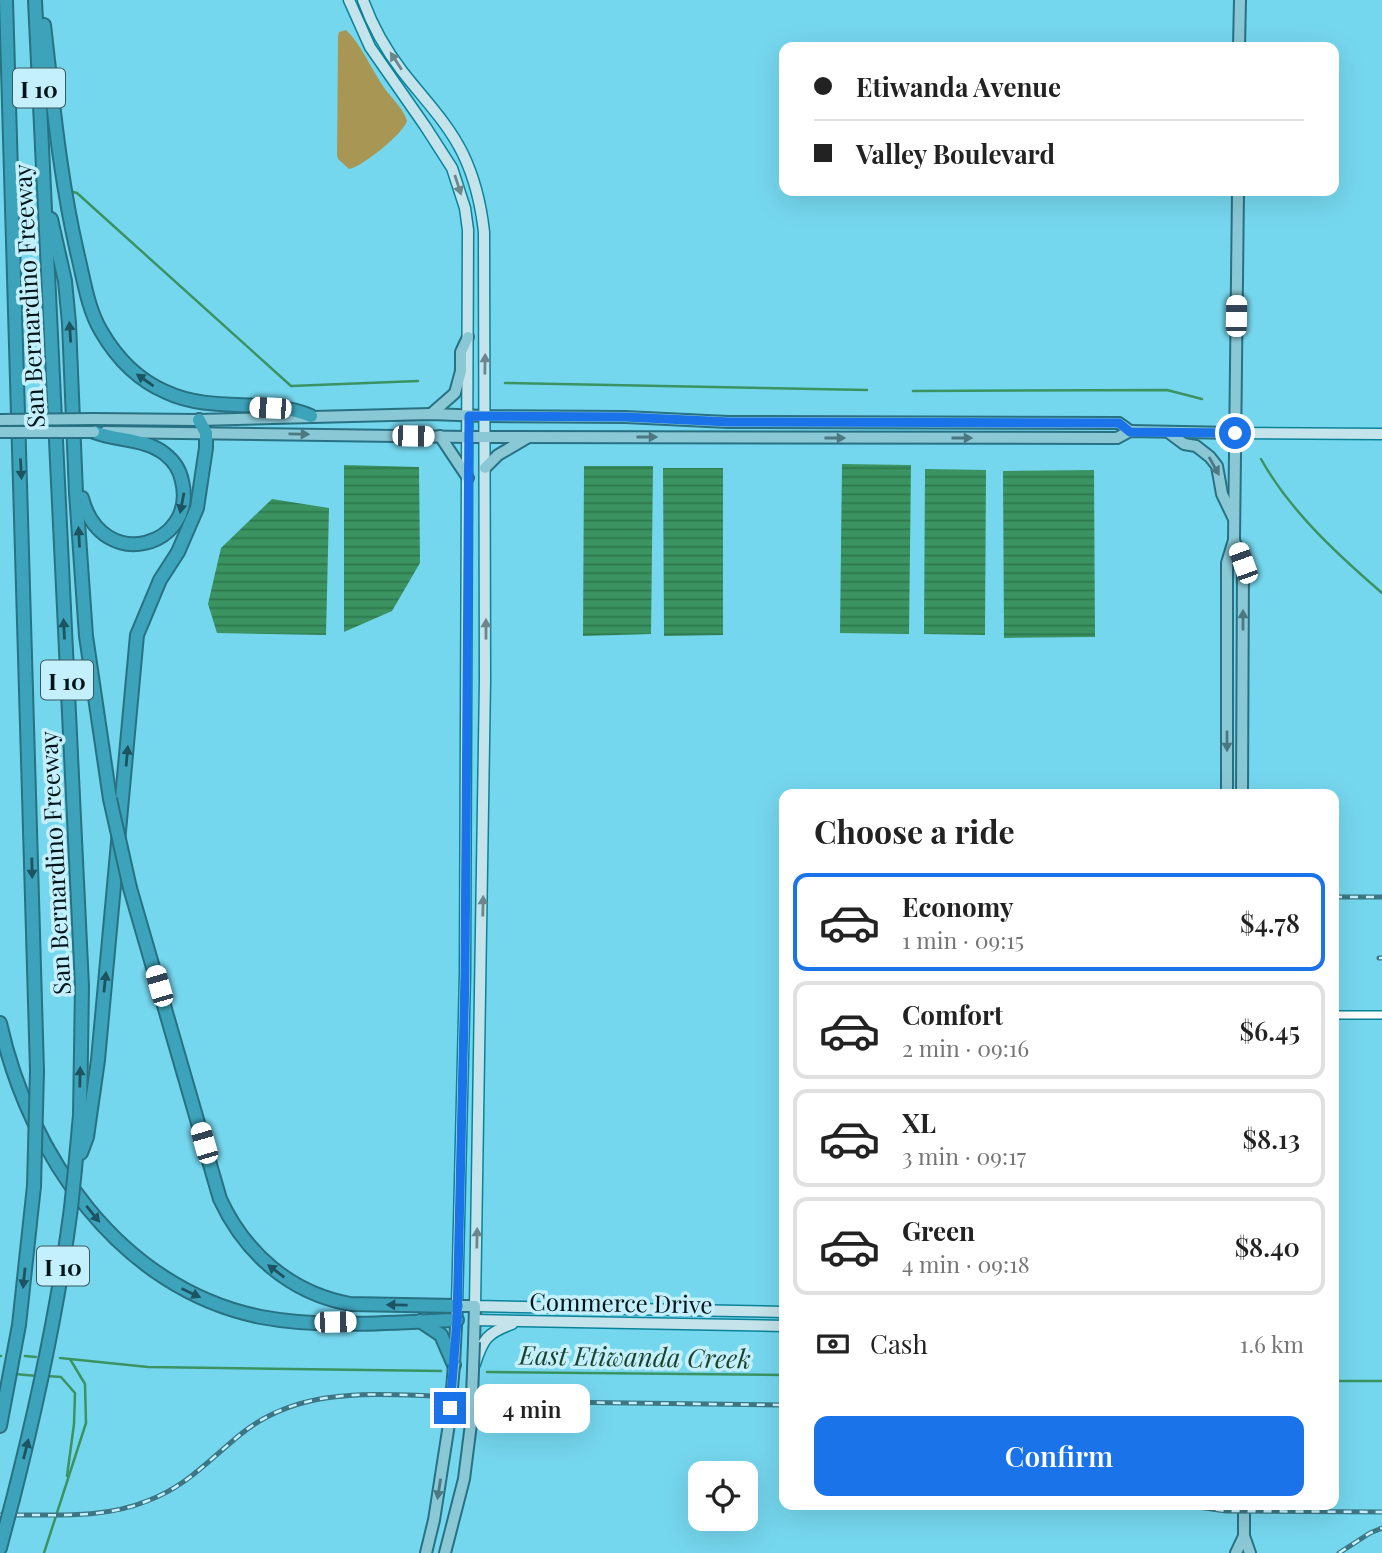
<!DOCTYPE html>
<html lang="en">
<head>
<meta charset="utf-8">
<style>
  :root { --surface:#fff; --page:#f2f2f2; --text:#222; --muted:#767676; --line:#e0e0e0; --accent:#1a73e8 }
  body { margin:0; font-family:"Playfair Display",serif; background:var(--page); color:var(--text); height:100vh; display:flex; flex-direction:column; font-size:26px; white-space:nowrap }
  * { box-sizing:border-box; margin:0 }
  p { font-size:23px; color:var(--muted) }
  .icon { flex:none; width:38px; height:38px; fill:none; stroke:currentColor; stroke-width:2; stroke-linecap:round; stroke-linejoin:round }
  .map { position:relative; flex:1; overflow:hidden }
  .details { position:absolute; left:779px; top:789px; width:560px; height:721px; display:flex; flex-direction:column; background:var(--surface); border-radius:14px; box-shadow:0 7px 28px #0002 }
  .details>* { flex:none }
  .banner { position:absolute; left:779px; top:42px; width:560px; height:154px; border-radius:14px; box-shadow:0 7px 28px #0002; display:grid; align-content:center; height:154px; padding:0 35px; background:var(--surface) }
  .buttons { position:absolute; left:688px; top:1461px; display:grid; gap:14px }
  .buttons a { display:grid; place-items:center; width:70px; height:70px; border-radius:14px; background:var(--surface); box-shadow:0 7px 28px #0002; font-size:35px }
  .end { position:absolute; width:32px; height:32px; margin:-16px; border:9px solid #1a73e8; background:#fff; box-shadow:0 0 0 4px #fff }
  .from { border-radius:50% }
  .bubble { position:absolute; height:49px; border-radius:14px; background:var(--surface); box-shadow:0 7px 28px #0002; font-size:23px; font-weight:600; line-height:49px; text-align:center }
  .car { position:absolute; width:21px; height:42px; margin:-21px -10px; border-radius:9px; box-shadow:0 0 5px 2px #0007; background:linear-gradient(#fff 24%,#345 0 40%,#fff 0 76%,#345 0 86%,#fff 0) }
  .banner b { display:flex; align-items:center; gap:24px; height:66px; font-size:26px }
  .banner b+b { border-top:2px solid var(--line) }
  .banner i { width:18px; height:18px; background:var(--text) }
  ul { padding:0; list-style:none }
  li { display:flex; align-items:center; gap:21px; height:98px; margin:0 14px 10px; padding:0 21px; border:4px solid var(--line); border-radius:14px }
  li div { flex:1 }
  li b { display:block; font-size:26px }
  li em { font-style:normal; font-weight:600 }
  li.on { border-color:var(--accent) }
  li>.icon { width:63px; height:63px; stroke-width:1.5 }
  h2 { padding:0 35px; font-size:32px; line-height:84px }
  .pay { display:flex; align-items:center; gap:18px; height:77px; padding:0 35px; font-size:26px }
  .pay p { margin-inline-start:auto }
  .button { display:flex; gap:14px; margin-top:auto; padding:14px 35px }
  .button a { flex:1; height:80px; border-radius:14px; background:var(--accent); color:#fff; font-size:28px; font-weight:600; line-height:80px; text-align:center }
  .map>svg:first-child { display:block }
  .grass { fill:#a89754 }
  .water { fill:url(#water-rules) }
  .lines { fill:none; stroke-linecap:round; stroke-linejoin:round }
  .stream { stroke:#3a9360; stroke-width:2.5 }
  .street-casing { stroke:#0a8399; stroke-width:10 }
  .secondary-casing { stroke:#0a8399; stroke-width:13 }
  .primary-casing { stroke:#287182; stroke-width:14 }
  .highway-casing { stroke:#287182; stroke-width:16 }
  .street { stroke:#fff; stroke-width:7 }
  .secondary { stroke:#c5e3ea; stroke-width:10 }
  .primary { stroke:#8bc8d6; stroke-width:10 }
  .highway { stroke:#3da3ba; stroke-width:12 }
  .rail-casing { stroke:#3c7684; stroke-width:5 }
  .rail { stroke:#c3f0fc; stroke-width:2.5; stroke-dasharray:8; stroke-linecap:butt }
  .primary-bridge-casing { stroke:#287182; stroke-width:14; stroke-linecap:butt }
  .highway-bridge-casing { stroke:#287182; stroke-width:16; stroke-linecap:butt }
  .primary-bridge { stroke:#8bc8d6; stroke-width:10 }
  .highway-bridge { stroke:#3da3ba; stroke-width:12 }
  .oneway { fill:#6d868c }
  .oneway2 { fill:#1c5461 }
  .oneway3 { fill:#4d7781 }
  .route { stroke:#1a73e8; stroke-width:9 }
  .labels { text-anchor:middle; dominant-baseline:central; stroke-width:7; stroke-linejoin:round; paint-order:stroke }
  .shield { fill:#c3f0fc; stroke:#3b565d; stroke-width:2 }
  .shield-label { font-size:23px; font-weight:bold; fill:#011419 }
  .street-label { font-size:24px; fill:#011419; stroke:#c3f0fc }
  .water-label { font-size:26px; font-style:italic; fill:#1c412b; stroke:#c3f0fc }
</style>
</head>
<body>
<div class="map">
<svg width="1382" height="1553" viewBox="0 0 1382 1553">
  <defs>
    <pattern id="water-rules" width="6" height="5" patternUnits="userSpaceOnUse" patternTransform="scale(1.75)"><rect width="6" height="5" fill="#3a9360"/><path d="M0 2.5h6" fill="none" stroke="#2e774e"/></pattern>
  </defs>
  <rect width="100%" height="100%" fill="#75d7ee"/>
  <path class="grass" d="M346 30C362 45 372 71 385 89 393 100 403 108 407 121 403 134 362 167 349 169L338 159 337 155 338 37 339 32Z"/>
  <g class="water">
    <polygon points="842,464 911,465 909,634 840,633"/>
    <polygon points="344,465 419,467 420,563 392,611 344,632"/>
    <polygon points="584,466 653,466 651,634 583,636"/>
    <polygon points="663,468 723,468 723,635 664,636"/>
    <polygon points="925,469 986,470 985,635 924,634"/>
    <polygon points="1094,470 1095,637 1004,638 1003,471"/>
    <polygon points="272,499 329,508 326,635 217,633 208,604 221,548"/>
  </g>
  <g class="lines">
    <g class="stream">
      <polyline points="15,175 39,182"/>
      <polyline points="69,191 77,193 291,386 418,381"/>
      <polyline points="505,383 867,390"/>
      <polyline points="913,391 1167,390 1202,399"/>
      <path d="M1261 459C1290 511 1337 554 1382 593"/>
      <polyline points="0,1356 1,1356"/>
      <polyline points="25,1356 36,1357"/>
      <polyline points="60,1358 148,1367 441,1371"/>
      <polyline points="487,1372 784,1375"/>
      <polyline points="15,1374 37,1376"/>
      <polyline points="47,1376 61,1377 75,1393 74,1424 67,1476"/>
      <polyline points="1334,1381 1382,1381"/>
      <polyline points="44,1553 86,1423 85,1384 70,1359"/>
    </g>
    <g class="street-casing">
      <polyline id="street" points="1334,1015 1382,1015"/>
    </g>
    <g class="secondary-casing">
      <g id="secondary">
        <polyline points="349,0 370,47 425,126 452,168 465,208 468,230 465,974 457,1306"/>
        <path d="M363 0C372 25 386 50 402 71 423 98 448 123 463 154 475 179 481 205 484 232L485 680 475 1306 784 1312"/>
        <polyline points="1235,433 1382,434"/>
        <polyline points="475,1320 784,1326"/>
        <path d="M475 1364C483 1339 487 1333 512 1324"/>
      </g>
    </g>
    <g class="primary-casing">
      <g id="primary">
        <polyline points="1239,47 1240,0"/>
        <polyline points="431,414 455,393 461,371 461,352 468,337"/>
        <polyline points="93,419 199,420 431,414 484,416 625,417 728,422 1119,423 1130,431"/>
        <polyline points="105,432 468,437 1117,438 1130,431 1235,433"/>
        <polyline points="1168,432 1184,444 1196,446 1210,457 1217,466 1222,494 1233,517"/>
        <polyline points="440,436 468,478"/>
        <polyline points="485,468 498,455 527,438"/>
        <polyline points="1234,540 1243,563 1242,794"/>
        <polyline points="1227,794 1227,563 1234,540 1238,191"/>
        <polyline points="454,1365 457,1306 475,1306 474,1342"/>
        <polyline points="1244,1505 1244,1536 1250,1553"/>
        <polyline points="426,1553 434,1520 449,1424"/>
        <polyline points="445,1553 464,1479 471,1424"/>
        <polyline points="1236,1553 1244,1536"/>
      </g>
    </g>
    <g class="highway-casing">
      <g id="highway">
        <polyline points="6,0 37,1071"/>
        <polyline points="35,0 82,986 80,1115 75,1169"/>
        <path d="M44 25C53 102 60 180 78 256 84 281 88 309 101 331 116 357 138 380 166 392 213 414 267 397 311 416"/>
        <polyline points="51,219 65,281 69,323 76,493 86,636 110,799"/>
        <path d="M82 498C102 575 198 546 182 481 180 470 174 461 165 454 145 438 117 441 94 432"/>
        <path d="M130 888 220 1199C245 1253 290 1293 350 1304L457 1306"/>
        <path d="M0 1023C29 1155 120 1289 261 1317 324 1329 393 1322 457 1320"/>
        <polyline points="81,1153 87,1137 98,1060 137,635 160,580 178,552 197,508 206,448 206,433 199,420"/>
        <polyline points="420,1321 441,1335 454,1365"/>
        <polyline points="0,1426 19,1325 34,1186"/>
        <path d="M13 1499C38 1401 58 1308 71 1208"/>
        <polyline points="0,1548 5,1529"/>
      </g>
    </g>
    <use href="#street" class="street"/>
    <use href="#secondary" class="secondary"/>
    <use href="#primary" class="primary"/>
    <use href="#highway" class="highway"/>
    <g class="rail-casing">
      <g id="rail">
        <polyline points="1334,897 1382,897"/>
        <polyline points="1379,958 1382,958"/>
        <polyline points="485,1396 553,1402 784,1405"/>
        <polyline points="1184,1505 1226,1511 1382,1512"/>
        <path d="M0 1515C49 1514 101 1520 147 1501 186 1487 210 1459 241 1434 299 1387 370 1394 440 1396"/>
        <polyline points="1339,1553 1370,1533 1382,1528"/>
      </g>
    </g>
    <use href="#rail" class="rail"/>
    <g class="primary-bridge-casing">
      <g id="primary-bridge">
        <polyline points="0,420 93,419"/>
        <polyline points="0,432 94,432"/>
        <polyline points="449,1424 454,1365"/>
        <polyline points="471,1424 474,1342"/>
      </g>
    </g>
    <g class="highway-bridge-casing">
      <g id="highway-bridge">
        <polyline points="110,799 130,888"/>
        <polyline points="34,1186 37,1071"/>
        <polyline points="71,1208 75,1169"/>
        <polyline points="5,1529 13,1499"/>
      </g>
    </g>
    <use href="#primary-bridge" class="primary-bridge"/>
    <use href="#highway-bridge" class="highway-bridge"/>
  </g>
  <defs><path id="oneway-solid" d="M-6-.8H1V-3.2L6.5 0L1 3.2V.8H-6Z" transform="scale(1.75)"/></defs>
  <g class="oneway">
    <use href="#oneway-solid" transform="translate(396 61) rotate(-123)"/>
    <use href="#oneway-solid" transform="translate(458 185) rotate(72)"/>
    <use href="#oneway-solid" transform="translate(485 364) rotate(-89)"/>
    <use href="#oneway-solid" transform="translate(486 629) rotate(-90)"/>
    <use href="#oneway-solid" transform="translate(483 906) rotate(-89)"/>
    <use href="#oneway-solid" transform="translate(477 1238) rotate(-89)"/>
  </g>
  <g class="oneway2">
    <use href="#oneway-solid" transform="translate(70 332) rotate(-94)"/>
    <use href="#oneway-solid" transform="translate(145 380) rotate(-145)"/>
    <use href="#oneway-solid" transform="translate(21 469) rotate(87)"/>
    <use href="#oneway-solid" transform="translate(182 503) rotate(101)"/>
    <use href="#oneway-solid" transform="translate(79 537) rotate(-93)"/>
    <use href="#oneway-solid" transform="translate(64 629) rotate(-93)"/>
    <use href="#oneway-solid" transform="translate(127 756) rotate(-85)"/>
    <use href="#oneway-solid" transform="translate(32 868) rotate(89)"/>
    <use href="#oneway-solid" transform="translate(105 982) rotate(-84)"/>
    <use href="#oneway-solid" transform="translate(80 1077) rotate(-89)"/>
    <use href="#oneway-solid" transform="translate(93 1214) rotate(51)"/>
    <use href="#oneway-solid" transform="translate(276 1271) rotate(-143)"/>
    <use href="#oneway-solid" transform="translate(24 1278) rotate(96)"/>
    <use href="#oneway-solid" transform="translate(191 1293) rotate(25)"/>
    <use href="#oneway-solid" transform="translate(397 1305) rotate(-179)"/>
    <use href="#oneway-solid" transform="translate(26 1449) rotate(-76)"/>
  </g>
  <g class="oneway3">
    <use href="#oneway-solid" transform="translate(299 434) rotate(1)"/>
    <use href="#oneway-solid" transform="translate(647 437)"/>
    <use href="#oneway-solid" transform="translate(835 438)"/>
    <use href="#oneway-solid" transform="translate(962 438)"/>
    <use href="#oneway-solid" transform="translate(1214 466) rotate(61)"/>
    <use href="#oneway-solid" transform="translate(1243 620) rotate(-90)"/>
    <use href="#oneway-solid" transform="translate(1227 741) rotate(90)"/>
    <use href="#oneway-solid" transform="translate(439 1489) rotate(99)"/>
  </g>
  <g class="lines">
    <polyline class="route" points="450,1408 457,1320 465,974 469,416 625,417 729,422 1119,423 1130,432 1235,433"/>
  </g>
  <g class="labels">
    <g class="shield">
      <rect x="13" y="68.5" width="52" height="39" rx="5"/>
      <rect x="41" y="660.5" width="52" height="39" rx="5"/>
      <rect x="37" y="1246.5" width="52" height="39" rx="5"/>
    </g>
    <g class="shield-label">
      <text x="39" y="88">I 10</text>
      <text x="67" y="680">I 10</text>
      <text x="63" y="1266">I 10</text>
    </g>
    <g class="street-label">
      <text transform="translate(28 296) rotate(-93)">San Bernardino Freeway</text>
      <text transform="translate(54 863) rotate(-93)">San Bernardino Freeway</text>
      <text transform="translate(621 1302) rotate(1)">Commerce Drive</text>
    </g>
    <g class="water-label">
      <text transform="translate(635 1356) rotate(1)">East Etiwanda Creek</text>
    </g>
  </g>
</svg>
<div class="buttons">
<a><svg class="icon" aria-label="locate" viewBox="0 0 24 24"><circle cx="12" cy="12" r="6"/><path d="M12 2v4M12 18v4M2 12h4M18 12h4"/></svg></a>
</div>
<i class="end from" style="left:1235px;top:433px"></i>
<i class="end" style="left:450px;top:1408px"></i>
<div class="bubble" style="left:474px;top:1384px;width:116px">4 min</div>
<i class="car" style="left:1236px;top:316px;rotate:1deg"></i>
<i class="car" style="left:270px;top:408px;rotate:273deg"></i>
<i class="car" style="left:413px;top:436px;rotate:91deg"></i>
<i class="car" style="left:1243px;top:563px;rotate:340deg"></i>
<i class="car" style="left:159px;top:986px;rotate:344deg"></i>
<i class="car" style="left:204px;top:1143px;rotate:344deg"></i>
<i class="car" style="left:335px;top:1322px;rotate:89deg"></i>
<div class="banner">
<b><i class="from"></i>Etiwanda Avenue</b>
<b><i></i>Valley Boulevard</b>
</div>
<section class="details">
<h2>Choose a ride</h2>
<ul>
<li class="on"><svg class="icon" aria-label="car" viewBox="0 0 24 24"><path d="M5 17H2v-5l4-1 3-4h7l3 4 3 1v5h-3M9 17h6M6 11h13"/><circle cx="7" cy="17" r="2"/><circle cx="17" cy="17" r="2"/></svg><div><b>Economy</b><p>1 min · 09:15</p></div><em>$4.78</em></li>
<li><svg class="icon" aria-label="car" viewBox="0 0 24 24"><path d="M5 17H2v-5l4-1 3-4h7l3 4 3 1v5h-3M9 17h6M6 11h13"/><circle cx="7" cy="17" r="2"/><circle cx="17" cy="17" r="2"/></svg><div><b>Comfort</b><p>2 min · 09:16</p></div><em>$6.45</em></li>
<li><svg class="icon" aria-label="car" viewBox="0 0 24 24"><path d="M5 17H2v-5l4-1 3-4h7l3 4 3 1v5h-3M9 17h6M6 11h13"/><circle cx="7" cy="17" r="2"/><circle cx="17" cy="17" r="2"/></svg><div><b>XL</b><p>3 min · 09:17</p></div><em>$8.13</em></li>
<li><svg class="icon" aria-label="car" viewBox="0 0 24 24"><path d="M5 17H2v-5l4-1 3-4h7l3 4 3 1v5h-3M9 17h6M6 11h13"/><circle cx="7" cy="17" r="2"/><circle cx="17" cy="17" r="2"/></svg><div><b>Green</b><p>4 min · 09:18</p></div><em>$8.40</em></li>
</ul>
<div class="pay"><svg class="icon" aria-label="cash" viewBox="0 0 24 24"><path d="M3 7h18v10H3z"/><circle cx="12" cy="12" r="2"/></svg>Cash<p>1.6 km</p></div>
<div class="button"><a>Confirm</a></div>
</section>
</div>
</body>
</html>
